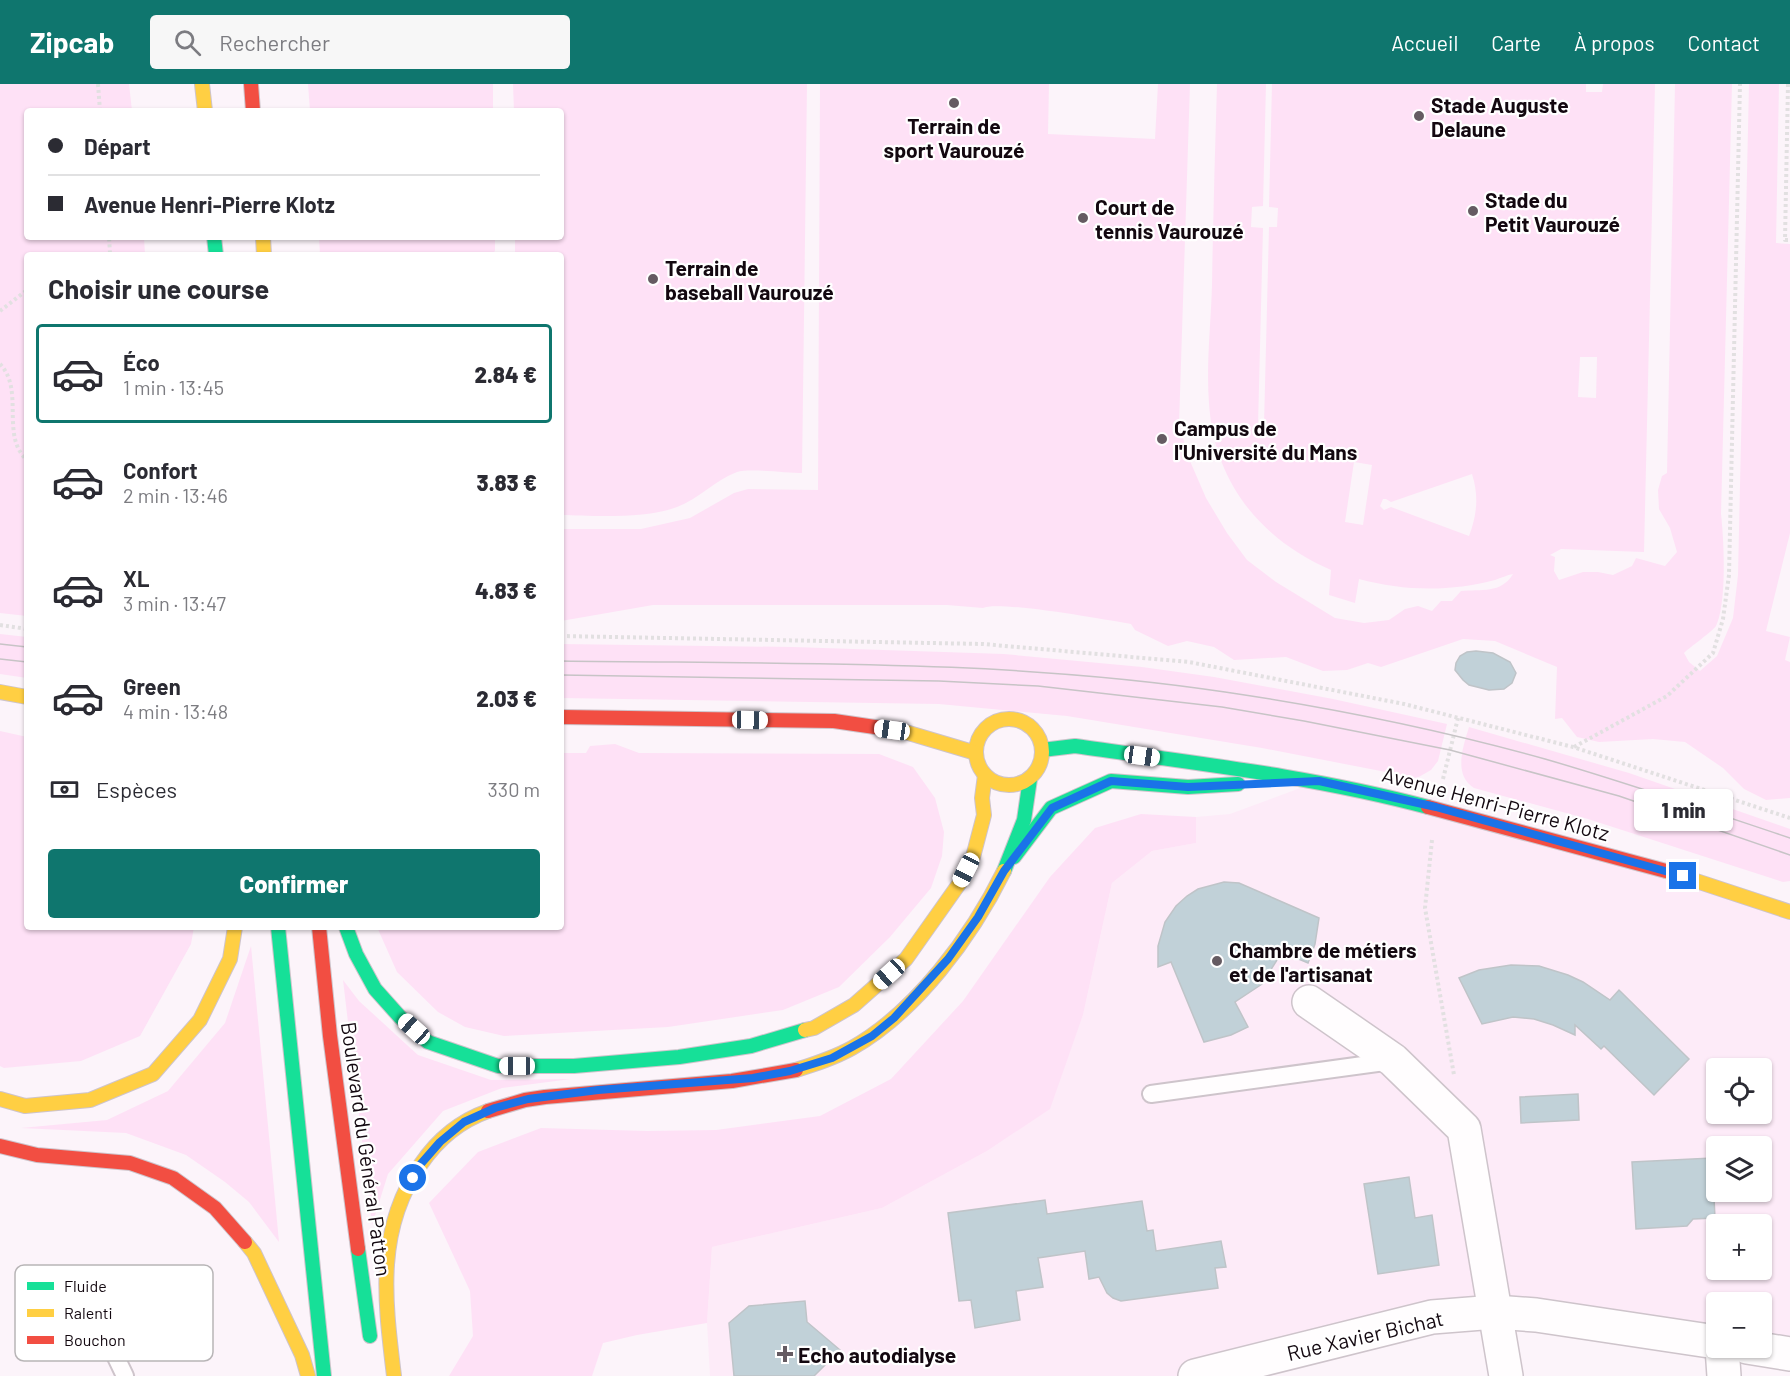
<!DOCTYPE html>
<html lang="fr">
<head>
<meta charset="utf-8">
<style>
  :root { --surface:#fff; --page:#f7f7f7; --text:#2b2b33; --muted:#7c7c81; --line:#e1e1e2; --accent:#0f766e }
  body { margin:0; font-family:Barlow,sans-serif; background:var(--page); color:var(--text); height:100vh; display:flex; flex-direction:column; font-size:22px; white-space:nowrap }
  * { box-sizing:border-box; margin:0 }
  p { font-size:20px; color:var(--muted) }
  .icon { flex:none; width:33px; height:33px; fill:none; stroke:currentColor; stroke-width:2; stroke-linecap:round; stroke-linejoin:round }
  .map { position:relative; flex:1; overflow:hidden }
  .sheet { position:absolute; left:24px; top:168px; width:540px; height:678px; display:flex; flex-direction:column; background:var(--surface); border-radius:6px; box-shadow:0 2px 4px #0004 }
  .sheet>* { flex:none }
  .top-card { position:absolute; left:24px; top:24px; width:540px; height:132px; border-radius:6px; box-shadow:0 2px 4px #0004; display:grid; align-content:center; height:132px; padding:0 24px; background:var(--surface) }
  .tools { position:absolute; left:1706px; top:974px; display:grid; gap:12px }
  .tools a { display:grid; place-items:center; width:66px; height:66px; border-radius:6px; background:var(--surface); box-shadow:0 2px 4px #0004; font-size:30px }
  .end { position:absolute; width:27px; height:27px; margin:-14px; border:8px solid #1a73e8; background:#fff; box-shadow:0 0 0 3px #fff }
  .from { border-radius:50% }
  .bubble { position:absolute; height:42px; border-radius:6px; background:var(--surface); box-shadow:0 2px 4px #0004; font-size:20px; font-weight:800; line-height:42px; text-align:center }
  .car { position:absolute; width:18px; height:36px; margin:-18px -9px; border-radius:8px; box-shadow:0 0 4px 2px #0007; background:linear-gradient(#fff 24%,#345 0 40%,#fff 0 76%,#345 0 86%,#fff 0) }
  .top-card b { display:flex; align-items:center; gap:21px; height:57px; font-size:22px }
  .top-card b+b { border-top:2px solid var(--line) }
  .top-card i { width:15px; height:15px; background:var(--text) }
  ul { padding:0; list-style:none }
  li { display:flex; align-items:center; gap:18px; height:99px; margin:0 12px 9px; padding:0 12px; border:3px solid transparent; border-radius:6px }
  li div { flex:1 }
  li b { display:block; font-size:22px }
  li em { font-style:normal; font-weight:800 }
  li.current { border-color:var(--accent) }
  li>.icon { width:54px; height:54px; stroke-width:1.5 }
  h2 { padding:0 24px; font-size:27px; line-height:72px }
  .pay { display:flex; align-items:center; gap:15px; height:66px; padding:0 24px; font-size:22px }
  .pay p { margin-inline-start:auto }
  .primary-button { display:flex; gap:12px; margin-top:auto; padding:12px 24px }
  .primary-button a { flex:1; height:69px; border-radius:6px; background:var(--accent); color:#fff; font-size:24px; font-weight:800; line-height:69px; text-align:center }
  header { display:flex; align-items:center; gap:36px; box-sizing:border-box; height:84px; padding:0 30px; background:var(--accent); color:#fff }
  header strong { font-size:28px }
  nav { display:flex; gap:33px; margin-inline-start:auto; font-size:21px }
  .search { width:420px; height:54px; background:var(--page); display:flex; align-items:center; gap:15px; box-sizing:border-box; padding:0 21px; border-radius:6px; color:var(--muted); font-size:22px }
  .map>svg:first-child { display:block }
  .built { fill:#fdebf8; fill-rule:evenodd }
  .green { fill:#fee1f6; fill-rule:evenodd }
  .building { fill:#c1d1d8; stroke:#bfc4c8; stroke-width:1.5 }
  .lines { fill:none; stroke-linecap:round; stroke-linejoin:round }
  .lane-casing { stroke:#cec4cb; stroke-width:20 }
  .street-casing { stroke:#cec4cb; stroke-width:36 }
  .fast-casing { stroke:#cec4cb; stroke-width:16 }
  .slow-casing { stroke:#cec4cb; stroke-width:16 }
  .jam-casing { stroke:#cec4cb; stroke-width:16 }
  .path { stroke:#e2e0e1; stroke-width:4; stroke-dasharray:3 3; stroke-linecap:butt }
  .lane { stroke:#fffdfe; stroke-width:16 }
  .street { stroke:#fffdfe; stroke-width:33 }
  .fast { stroke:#16e098; stroke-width:14 }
  .slow { stroke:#ffcf43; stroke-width:14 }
  .jam { stroke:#f24e42; stroke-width:14 }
  .tram { stroke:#c7c4c6; stroke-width:1.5 }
  .route { stroke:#1a73e8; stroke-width:8 }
  .poi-dot { fill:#655b62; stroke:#fff; stroke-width:2 }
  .labels { text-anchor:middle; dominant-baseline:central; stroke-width:4.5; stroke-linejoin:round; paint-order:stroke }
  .poi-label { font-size:21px; font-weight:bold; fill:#130810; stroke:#fff; text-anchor:start }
  .street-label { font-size:21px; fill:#130810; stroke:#fff }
  .key { fill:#fff; stroke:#b8b5b7; stroke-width:1.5 }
  .key-label { font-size:16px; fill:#130810 }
</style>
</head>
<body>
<header>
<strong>Zipcab</strong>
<div class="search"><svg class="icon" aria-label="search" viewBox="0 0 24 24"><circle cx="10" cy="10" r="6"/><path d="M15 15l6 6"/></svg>Rechercher</div>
<nav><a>Accueil</a><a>Carte</a><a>À propos</a><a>Contact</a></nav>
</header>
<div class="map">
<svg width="1790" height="1292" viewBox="0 0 1790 1292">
  <rect width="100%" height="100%" fill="#fcf4fa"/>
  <path class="built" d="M1319 697 1790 828V1270L1761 1263V1218H1716V1258L1495 1228 1195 1292H710L707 1239 712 1163 882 1124 987 1067 1049 1025 1083 931 1112 799 1152 767 1196 759V733L1230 730ZM1716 984H1761V1029H1716ZM1716 1062H1761V1107H1716ZM1716 1140H1761V1185H1716Z"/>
  <g class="green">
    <polygon points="0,0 129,0 132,27 27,27 27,153 144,153 145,171 27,171 27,532 0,529"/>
    <polygon points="308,0 493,0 493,27 310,27"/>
    <path d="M513 0H807L802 389C788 389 749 384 737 388 715 396 699 415 677 423 646 435 594 432 561 431V171H515V153H561V27H514Z"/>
    <path d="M820 0H1049L1048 50 1155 55 1158 0H1190L1179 341 1190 377 1206 414 1227 449 1247 476 1276 498 1335 534 1364 539 1389 536 1405 525 1418 522 1432 527 1441 517H1452L1461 507C1481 505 1501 510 1513 490 1507 491 1501 494 1495 496 1450 508 1403 507 1359 495L1355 519 1329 511 1331 486C1260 455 1214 398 1209 319 1206 281 1211 239 1212 201 1213 134 1215 67 1217 0H1266L1263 122 1252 123 1251 143 1263 144 1258 342 1264 341 1269 143H1277L1278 124 1269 123 1272 0H1586V8H1602L1603 0H1655L1644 468 1561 465 1550 471 1555 473 1554 487 1559 496 1583 488H1598L1613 491 1632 482 1636 474 1665 482 1677 468 1670 444 1659 425 1658 406 1662 392 1667 389 1675 0H1732L1721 430C1724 456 1727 519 1716 542 1713 547 1690 563 1684 569L1689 578 1700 587 1717 572 1733 534 1738 491 1749 0H1779L1776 159 1790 160V449L1766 547 1790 553 1785 576 1790 578V714L1766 716 1744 705 1723 684 1685 658 1653 655 1599 658 1577 653 1562 634 1555 635 1557 583 1495 557 1463 555 1381 583 1368 579 1347 586 1323 587 1286 573 1234 576 1214 563 1187 557 1168 562 1135 546 1131 540C1107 536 997 516 983 524L947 521H653L561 537V445H641L690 434 734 409 748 405 818 406ZM1580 273H1597L1596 314 1578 313ZM1354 378 1372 381 1363 441 1345 438ZM1472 390C1479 412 1477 431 1469 452L1391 423 1384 426 1380 422 1383 415H1386L1391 418Z"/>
    <polygon points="319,153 495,153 495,167 491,171 320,171"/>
    <polygon points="0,550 27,553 27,594 0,590"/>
    <polygon points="561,560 793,563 1004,570 1142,583 1214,593 1333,615 1447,640 1438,677 1431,686 1417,694 1262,664 1067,632 939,620 561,614"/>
    <path d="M1469 643 1629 689 1790 745V797L1783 798 1588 735 1474 704C1453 691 1463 663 1469 643Z"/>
    <polygon points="0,647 27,653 27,843 194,843 191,860 140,952 81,977 4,984 0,982"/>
    <polygon points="615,660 639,669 879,670 913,683 935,714 944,748 942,772 931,804 890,853 839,903 783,926 668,943 504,952 465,943 438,928 397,888 377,843 561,843 561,669 586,669 590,662"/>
    <polygon points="1141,730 1196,733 1196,759 1152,767 1112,799 1083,931 1050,1025 987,1067 882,1124 712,1163 707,1239 637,1251 603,1259 592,1292 449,1292 473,1252 470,1207 429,1119 478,1068 541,1044 647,1047 716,1046 820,1032 891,995 963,917 1050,793 1095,744"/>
    <polygon points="251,862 279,1158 249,1118 225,1098 186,1071 126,1049 21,1044 107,1036 168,1007 225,939"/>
    <polygon points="343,896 359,917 418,971 491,996 571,995 502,1004 443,1027 388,1090 372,1141"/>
  </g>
  <g class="building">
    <polygon points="1476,567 1493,569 1510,578 1516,589 1512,599 1504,605 1489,606 1469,601 1463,596 1455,586 1456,579 1460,572 1467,568"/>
    <polygon points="1224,798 1239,799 1319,834 1315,860 1308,879 1282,868 1262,900 1235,918 1248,943 1231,951 1204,958 1171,878 1158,883 1158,862 1165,838 1176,822 1187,812 1198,805"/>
    <polygon points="1511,881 1539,882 1568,891 1583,898 1610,916 1619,906 1689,975 1654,1011 1604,962 1601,965 1575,941 1575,951 1553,941 1534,935 1513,933 1482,940 1459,894 1479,886"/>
    <polygon points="1578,1010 1579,1036 1521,1039 1520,1013"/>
    <polygon points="1712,1074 1715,1134 1693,1135 1687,1142 1636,1145 1632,1078"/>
    <polygon points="1409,1093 1415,1134 1432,1131 1439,1181 1378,1190 1364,1100"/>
    <polygon points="1045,1116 1047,1130 1142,1117 1147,1147 1153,1146 1156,1167 1221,1157 1226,1183 1215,1184 1218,1204 1121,1217 1113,1214 1107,1209 1099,1193 1089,1195 1085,1167 1038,1174 1043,1203 1016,1207 1020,1236 975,1244 971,1216 959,1217 948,1129"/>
    <polygon points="805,1217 807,1238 840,1266 814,1292 734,1292 729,1239 749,1222"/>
  </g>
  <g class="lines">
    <g class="lane-casing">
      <g id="lane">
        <polyline points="1151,1010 1392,977"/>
        <polyline points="47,1202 113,1267 125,1292"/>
      </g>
    </g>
    <g class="street-casing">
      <g id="street">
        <polyline points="1309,918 1393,976 1464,1045 1506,1292"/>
        <polyline points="1722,1263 1724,1292"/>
        <polyline points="1747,1263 1790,1270"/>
        <polyline points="1195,1292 1432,1233 1495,1228 1536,1231 1716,1258"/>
      </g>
    </g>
    <g class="fast-casing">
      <g id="fast">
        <polyline points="214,153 216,171"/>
        <path d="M1042 666 1075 662C1193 679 1312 692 1428 723"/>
        <polyline points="1014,773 1051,724 1111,697 1188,703 1238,700"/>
        <polyline points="1004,787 1024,736 1030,695"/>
        <polyline points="278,843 324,1292"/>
        <polyline points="346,843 356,870 375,905 400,933 428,958 498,982 574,982 679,973 751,962 805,946"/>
        <polyline points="358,1165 370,1252"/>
      </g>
    </g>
    <g class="slow-casing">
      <g id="slow">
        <polyline points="202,0 205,27"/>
        <polyline points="263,153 264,171"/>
        <polyline points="0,608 27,613"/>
        <circle cx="1009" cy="668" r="33"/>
        <polyline points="902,647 976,669"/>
        <polyline points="1666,787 1790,828"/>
        <polyline points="805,946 814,944 854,921 906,875 959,800 973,773 984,731 982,714 985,691"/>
        <path d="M796 986C815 980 834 974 852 964 916 928 972 852 1004 787"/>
        <polyline points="0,1015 25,1022 90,1016 153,990 200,936 230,875 235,843"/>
        <polyline points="245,1158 254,1169 302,1271 308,1292"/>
        <path d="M394 1292C385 1217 375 1146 421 1080 438 1055 460 1037 488 1027"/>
      </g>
    </g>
    <g class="jam-casing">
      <g id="jam">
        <polyline points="251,0 253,27"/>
        <polyline points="561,633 834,637 902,647"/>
        <polyline points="1428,723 1666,787"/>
        <polyline points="319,843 330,952 358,1165"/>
        <polyline points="488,1027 525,1016 545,1013 732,997 796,986"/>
        <polyline points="0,1062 37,1071 130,1079 173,1094 215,1124 245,1158"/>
      </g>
    </g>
    <g class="path">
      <polyline points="98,0 100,27"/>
      <polyline points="1788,0 1785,156 1790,156"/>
      <polyline points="104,171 110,169 109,153"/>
      <polyline points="0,227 27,206"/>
      <path d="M0 280C25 306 0 352 27 376"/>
      <polyline points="0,541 27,545"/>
      <polyline points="561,552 983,560 1189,578 1404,620 1573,663 1790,734"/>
      <polyline points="1574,663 1667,612 1713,569 1723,535 1729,491 1740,0"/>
      <polyline points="1443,695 1458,634"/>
      <polyline points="1432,756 1425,824 1454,991"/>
    </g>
    <use href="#lane" class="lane"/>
    <use href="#street" class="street"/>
    <use href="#fast" class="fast"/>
    <use href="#slow" class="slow"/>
    <use href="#jam" class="jam"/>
    <g class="tram">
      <polyline points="0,560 27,563"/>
      <polyline points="0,575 27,578"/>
      <path d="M561 577C783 580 1005 575 1225 608 1333 624 1441 646 1545 675 1628 699 1709 727 1790 754"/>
      <polyline points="561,591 939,597 1038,602 1222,623 1304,637 1450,666 1619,712 1790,771"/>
    </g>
  </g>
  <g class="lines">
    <polyline class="route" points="413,1094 419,1082 440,1058 464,1038 495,1024 528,1015 598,1006 753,994 790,987 832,974 872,952 894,934 948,875 978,833 1004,787 1052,724 1111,697 1188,703 1319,697 1436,723 1683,792"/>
  </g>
  <g class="poi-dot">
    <circle cx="954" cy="19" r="6"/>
    <circle cx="1419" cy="32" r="6"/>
    <circle cx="1473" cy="127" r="6"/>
    <circle cx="1083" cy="134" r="6"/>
    <circle cx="653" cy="195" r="6"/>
    <circle cx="1162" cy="355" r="6"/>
    <circle cx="1217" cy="877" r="6"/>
    <path d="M782 1261h6v6h6v6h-6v6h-6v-6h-6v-6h6z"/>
  </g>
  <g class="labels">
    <g class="poi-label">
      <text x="1431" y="20">Stade Auguste<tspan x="1431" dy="24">Delaune</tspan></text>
      <text x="954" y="41" text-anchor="middle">Terrain de<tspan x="954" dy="24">sport Vaurouzé</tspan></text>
      <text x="1485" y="115">Stade du<tspan x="1485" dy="24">Petit Vaurouzé</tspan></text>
      <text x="1095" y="122">Court de<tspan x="1095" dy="24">tennis Vaurouzé</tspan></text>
      <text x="665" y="183">Terrain de<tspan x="665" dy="24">baseball Vaurouzé</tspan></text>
      <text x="1174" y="343">Campus de<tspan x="1174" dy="24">l'Université du Mans</tspan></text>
      <text x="1229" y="865">Chambre de métiers<tspan x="1229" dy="24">et de l'artisanat</tspan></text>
      <text x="798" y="1270">Echo autodialyse</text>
    </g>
    <g class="street-label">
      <text transform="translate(1496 719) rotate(15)">Avenue Henri-Pierre Klotz</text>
      <text transform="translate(367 1065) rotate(82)">Boulevard du Général Patton</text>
      <text transform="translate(1365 1251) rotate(-13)">Rue Xavier Bichat</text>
    </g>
  </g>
  <rect x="15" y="1181" width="198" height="96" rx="9" class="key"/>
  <rect x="27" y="1198" width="27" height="8" fill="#16e098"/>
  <rect x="27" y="1225" width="27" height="8" fill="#ffcf43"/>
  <rect x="27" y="1252" width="27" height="8" fill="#f24e42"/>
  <g class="key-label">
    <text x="64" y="1208">Fluide</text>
    <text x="64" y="1235">Ralenti</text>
    <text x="64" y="1262">Bouchon</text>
  </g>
</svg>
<div class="tools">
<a><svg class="icon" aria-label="locate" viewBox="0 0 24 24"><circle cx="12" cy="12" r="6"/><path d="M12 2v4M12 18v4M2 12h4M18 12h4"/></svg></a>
<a><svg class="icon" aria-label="layers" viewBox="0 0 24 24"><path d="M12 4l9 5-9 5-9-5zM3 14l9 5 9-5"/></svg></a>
<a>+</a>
<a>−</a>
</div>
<i class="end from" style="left:413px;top:1094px"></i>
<i class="end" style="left:1683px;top:792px"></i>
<div class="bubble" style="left:1634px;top:705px;width:99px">1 min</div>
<i class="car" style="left:750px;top:636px;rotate:91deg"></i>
<i class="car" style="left:892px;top:646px;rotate:278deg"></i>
<i class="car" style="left:1142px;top:672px;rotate:98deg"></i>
<i class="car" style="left:966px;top:786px;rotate:207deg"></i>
<i class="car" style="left:889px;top:890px;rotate:228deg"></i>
<i class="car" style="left:414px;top:945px;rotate:312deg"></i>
<i class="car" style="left:517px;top:982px;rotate:270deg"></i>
<div class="top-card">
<b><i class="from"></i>Départ</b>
<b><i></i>Avenue Henri-Pierre Klotz</b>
</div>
<section class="sheet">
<h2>Choisir une course</h2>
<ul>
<li class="current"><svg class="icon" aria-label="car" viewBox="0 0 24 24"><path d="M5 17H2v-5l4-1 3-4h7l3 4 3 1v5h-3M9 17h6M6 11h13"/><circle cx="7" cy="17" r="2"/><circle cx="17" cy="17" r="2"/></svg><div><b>Éco</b><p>1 min · 13:45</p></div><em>2.84 €</em></li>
<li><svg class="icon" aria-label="car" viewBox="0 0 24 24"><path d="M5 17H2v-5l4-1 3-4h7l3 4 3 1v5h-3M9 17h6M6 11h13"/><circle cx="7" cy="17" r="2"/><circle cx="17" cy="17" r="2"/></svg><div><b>Confort</b><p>2 min · 13:46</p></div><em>3.83 €</em></li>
<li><svg class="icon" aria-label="car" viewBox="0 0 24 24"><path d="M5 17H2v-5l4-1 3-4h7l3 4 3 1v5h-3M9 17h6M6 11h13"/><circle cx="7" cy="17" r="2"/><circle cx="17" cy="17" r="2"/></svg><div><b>XL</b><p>3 min · 13:47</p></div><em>4.83 €</em></li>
<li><svg class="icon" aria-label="car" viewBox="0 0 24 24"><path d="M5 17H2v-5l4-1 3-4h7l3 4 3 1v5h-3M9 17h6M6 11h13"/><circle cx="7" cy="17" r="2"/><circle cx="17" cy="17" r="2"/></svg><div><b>Green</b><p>4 min · 13:48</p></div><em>2.03 €</em></li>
</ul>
<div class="pay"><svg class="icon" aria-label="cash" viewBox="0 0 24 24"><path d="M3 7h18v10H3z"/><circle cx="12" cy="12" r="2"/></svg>Espèces<p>330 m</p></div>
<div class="primary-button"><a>Confirmer</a></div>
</section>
</div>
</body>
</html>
